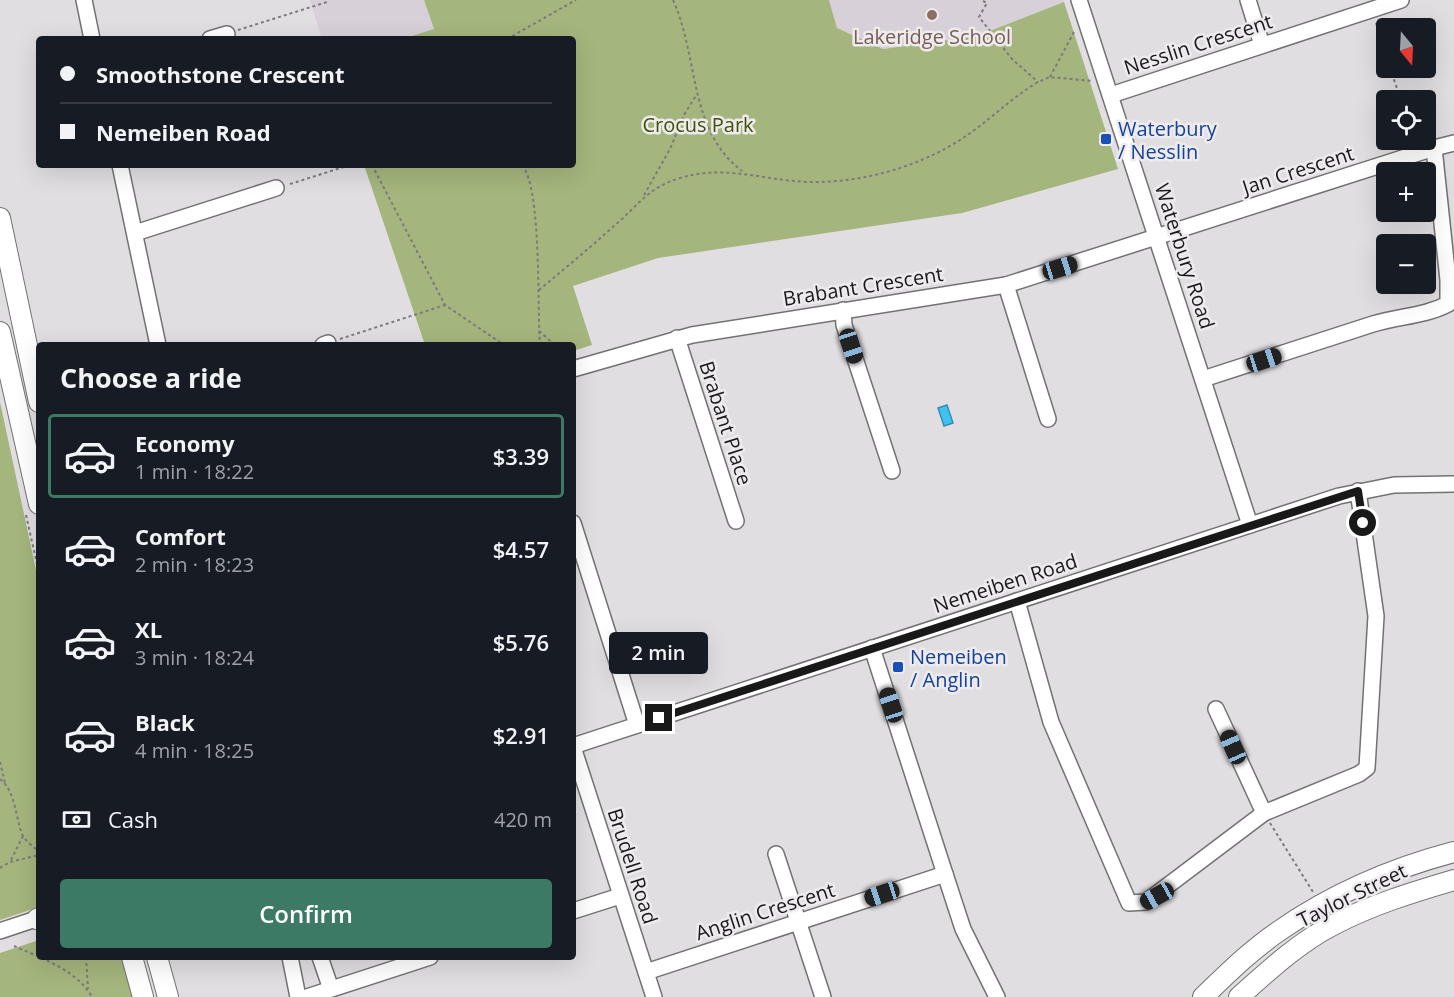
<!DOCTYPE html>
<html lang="en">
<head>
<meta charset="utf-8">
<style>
  :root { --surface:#171b24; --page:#20242c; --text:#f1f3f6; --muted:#9ea1a6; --line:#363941; --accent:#3d7a66 }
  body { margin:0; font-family:"Open Sans",sans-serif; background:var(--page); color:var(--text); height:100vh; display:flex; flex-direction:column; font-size:22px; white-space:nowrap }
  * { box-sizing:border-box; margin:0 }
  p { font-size:20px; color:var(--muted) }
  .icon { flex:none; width:33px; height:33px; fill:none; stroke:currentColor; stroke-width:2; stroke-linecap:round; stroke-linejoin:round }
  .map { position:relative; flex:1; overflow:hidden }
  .details { position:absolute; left:36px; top:342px; width:540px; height:618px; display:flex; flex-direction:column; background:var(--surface); border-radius:6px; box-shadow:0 6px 24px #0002 }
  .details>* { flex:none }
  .hud { position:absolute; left:36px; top:36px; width:540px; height:132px; border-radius:6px; box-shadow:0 6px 24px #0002; display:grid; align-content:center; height:132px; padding:0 24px; background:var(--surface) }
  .needle { width:39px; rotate:162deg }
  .tools { position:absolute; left:1376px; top:18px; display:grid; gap:12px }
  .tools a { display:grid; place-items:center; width:60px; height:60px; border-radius:6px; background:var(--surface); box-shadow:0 6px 24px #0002; font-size:30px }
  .end { position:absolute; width:27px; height:27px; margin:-14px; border:8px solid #1a191a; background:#fff; box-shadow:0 0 0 3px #fff }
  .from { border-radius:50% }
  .bubble { position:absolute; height:42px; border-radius:6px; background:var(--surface); box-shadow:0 6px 24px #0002; font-size:20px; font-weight:600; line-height:42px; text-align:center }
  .car { position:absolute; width:18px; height:36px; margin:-18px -9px; border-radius:8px; box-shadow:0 0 4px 2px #0007; background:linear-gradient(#222 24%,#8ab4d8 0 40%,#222 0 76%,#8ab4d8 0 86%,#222 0) }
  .hud b { display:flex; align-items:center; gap:21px; height:57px; font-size:22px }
  .hud b+b { border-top:2px solid var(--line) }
  .hud i { width:15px; height:15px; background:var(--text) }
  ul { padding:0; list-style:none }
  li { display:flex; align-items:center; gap:18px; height:84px; margin:0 12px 9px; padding:0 12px; border:3px solid transparent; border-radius:6px }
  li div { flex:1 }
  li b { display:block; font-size:22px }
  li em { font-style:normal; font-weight:600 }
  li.on { border-color:var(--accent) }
  li>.icon { width:54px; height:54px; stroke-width:1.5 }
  h2 { padding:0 24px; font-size:27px; line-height:72px }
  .pay { display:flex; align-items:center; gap:15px; height:66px; padding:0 24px; font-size:22px }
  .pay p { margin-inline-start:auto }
  .action { display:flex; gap:12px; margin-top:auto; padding:12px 24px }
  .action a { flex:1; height:69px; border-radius:6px; background:var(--accent); color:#fff; font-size:24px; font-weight:600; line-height:69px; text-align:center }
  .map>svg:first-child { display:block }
  .built { fill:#d8d0d8 }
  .green { fill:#a4b57d }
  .water { fill:#41c1ef; stroke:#358faf; stroke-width:1.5 }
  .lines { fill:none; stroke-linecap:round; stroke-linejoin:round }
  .minor-casing { stroke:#737173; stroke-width:18 }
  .major-casing { stroke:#737173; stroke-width:22 }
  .path { stroke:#7c7a7c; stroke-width:2; stroke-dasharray:3 3; stroke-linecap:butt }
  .minor { stroke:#fff; stroke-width:15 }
  .major { stroke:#fff; stroke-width:20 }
  .route { stroke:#1a191a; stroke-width:8 }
  .education-dot { fill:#8d6e63; stroke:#eeebee; stroke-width:2 }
  .transit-dot { fill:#1a4fb4; stroke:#eeebee; stroke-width:2 }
  .labels { text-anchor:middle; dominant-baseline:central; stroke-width:5; stroke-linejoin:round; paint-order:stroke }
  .education-label { font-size:20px; fill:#785e54; stroke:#eeebee }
  .street-label { font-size:20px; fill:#1a191a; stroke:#eeebee }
  .park-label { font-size:20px; fill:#415108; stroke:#eeebee }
  .transit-label { font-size:20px; fill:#164399; stroke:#eeebee; text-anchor:start }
</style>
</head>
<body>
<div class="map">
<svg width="1454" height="997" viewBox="0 0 1454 997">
  <rect width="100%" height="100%" fill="#e1dee1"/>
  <g class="built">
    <polygon points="310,0 424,0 434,29 402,39 322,39"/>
    <polygon points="829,0 1063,0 1064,2 977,36 883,49 837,28"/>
  </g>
  <g class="green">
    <polygon points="424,0 829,0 837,28 883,49 977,36 1064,2 1118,169 962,213 658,258 573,286 592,345 573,351 573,345 425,345 364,165 573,165 573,39 402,39 434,29"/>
    <polygon points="0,402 39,584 39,907 0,920"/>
    <polygon points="39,940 39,957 125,957 138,997 0,997 0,953"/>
  </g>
  <polygon class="water" points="947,405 953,423 944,426 938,408"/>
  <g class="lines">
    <g class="minor-casing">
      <g id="minor">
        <polyline points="84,0 92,39"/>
        <polyline points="1079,0 1250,525"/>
        <polyline points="1248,0 1262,45"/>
        <polyline points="210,39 227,34"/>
        <polyline points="1111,95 1401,0"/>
        <polyline points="1434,148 1454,143"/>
        <polyline points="120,165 158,345"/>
        <polyline points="135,233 276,188"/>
        <polyline points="1006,285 1048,419"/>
        <polyline points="843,310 844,325 892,471"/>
        <polyline points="677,338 736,521"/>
        <polyline points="323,345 328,343"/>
        <path d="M573 369 692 335 1006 285 1434 148 1448 280V304C1425 316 1399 316 1373 324 1316 342 1260 361 1203 379"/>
        <polyline points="573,523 637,725"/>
        <polyline points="1017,601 1051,722 1129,903 1146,902 1264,813 1359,774 1367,768 1376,616 1358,491"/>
        <polyline points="1216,709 1264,813"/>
        <polyline points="573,746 1339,496 1394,485 1454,484"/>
        <polyline points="573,747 654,997"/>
        <polyline points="776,854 823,997"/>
        <polyline points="945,874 963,929 997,997"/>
        <polyline points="573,911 620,896"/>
        <polyline points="0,931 39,918"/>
        <polyline points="290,957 298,997"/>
        <polyline points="320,957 331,989"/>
        <polyline points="646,972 945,874 872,648"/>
        <polyline points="307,997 430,957"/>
      </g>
    </g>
    <g class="major-casing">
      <g id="major">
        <polyline points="0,218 39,402"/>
        <polyline points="0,332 39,504"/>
        <polyline points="37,919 39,918"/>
        <polyline points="132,957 143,997"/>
        <polyline points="157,957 168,997"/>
        <path d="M1203 997C1227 974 1251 950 1279 931 1331 895 1393 868 1454 852"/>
        <path d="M1239 997C1268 971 1298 943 1333 925 1371 905 1413 892 1454 880"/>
      </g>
    </g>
    <g class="path">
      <path d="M673 0C699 57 688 130 742 171"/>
      <polyline points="983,1 987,3 979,17 1012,59 1038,82"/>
      <polyline points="1376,23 1386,55"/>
      <polyline points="238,30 327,2"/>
      <polyline points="507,39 576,0"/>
      <polyline points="1390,68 1401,100"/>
      <polyline points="1050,77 1075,30"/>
      <polyline points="372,165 445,305 504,345"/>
      <path d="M522 165C542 188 537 309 540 345"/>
      <polyline points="290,184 350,165"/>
      <polyline points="644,195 670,149 684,115 697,94"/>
      <path d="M539 290C564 269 590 248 615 225 639 205 647 188 680 178 726 164 765 181 810 182 865 183 925 165 969 134 993 117 1013 97 1038 82L1050 77 1092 81"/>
      <polyline points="539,331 555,345"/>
      <polyline points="340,339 445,305"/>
      <polyline points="26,515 39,573"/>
      <polyline points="0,762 5,783"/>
      <path d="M0 779C16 792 15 816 22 834 25 841 34 847 39 852"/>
      <polyline points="1270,823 1313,892"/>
      <polyline points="11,860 23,836"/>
      <polyline points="0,868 10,862 39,855"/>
      <path d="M14 946C41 958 77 970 92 997"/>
      <polyline points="86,957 88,989"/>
    </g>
    <use href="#minor" class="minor"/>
    <use href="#major" class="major"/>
  </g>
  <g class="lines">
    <polyline class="route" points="659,718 1358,491 1363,523"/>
  </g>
  <circle class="education-dot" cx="932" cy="15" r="6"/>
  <g class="transit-dot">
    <rect x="1100" y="133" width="12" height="12" rx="3"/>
    <rect x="892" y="661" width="12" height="12" rx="3"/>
  </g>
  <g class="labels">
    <g class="education-label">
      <text x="932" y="36">Lakeridge School</text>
    </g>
    <g class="street-label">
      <text transform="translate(1198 44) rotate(-18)">Nesslin Crescent</text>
      <text transform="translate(1298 170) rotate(-18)">Jan Crescent</text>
      <text transform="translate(1185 256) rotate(72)">Waterbury Road</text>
      <text transform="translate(863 286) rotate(-9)">Brabant Crescent</text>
      <text transform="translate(726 423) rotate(72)">Brabant Place</text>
      <text transform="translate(1005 583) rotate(-18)">Nemeiben Road</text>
      <text transform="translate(633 866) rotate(72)">Brudell Road</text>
      <text transform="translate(1352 895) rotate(-26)">Taylor Street</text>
      <text transform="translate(765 911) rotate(-18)">Anglin Crescent</text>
    </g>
    <g class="park-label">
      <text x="698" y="124">Crocus Park</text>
    </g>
    <g class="transit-label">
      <text x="1118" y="128">Waterbury<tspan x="1118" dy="23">/ Nesslin</tspan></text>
      <text x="910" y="656">Nemeiben<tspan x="910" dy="23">/ Anglin</tspan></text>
    </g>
  </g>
</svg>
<div class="tools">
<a><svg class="needle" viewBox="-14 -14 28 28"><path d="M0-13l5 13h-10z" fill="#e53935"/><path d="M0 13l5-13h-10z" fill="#9ea1a6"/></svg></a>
<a><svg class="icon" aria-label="locate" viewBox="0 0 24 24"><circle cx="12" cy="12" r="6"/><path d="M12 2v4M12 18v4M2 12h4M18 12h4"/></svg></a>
<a>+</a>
<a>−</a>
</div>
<i class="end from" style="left:1363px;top:523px"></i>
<i class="end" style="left:659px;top:718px"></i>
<div class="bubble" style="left:609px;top:632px;width:99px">2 min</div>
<i class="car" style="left:1060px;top:268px;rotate:73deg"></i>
<i class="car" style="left:851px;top:346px;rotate:162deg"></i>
<i class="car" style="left:1264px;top:360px;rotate:72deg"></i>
<i class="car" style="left:891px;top:705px;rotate:342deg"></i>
<i class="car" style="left:1233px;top:747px;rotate:336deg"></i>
<i class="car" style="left:882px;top:894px;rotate:252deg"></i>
<i class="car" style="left:1157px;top:896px;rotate:241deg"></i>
<div class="hud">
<b><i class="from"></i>Smoothstone Crescent</b>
<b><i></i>Nemeiben Road</b>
</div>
<section class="details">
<h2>Choose a ride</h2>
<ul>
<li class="on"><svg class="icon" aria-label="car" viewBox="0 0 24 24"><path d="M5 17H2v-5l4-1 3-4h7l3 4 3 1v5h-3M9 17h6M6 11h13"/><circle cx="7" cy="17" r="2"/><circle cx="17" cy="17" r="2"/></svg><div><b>Economy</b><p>1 min · 18:22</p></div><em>$3.39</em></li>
<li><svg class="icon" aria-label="car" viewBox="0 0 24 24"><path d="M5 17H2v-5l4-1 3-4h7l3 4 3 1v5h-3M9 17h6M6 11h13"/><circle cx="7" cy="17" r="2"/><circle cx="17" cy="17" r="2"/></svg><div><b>Comfort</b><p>2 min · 18:23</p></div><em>$4.57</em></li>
<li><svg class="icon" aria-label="car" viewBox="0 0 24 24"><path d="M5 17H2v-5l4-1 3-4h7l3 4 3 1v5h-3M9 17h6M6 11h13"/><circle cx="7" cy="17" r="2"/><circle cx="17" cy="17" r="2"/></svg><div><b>XL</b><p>3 min · 18:24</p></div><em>$5.76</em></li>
<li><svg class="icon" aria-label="car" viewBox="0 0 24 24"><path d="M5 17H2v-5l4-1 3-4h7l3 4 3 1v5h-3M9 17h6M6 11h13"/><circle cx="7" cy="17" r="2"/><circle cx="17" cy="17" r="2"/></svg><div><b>Black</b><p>4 min · 18:25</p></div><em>$2.91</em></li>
</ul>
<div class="pay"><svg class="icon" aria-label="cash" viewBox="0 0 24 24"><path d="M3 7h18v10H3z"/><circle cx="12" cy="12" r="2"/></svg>Cash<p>420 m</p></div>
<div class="action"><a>Confirm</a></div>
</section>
</div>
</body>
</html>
